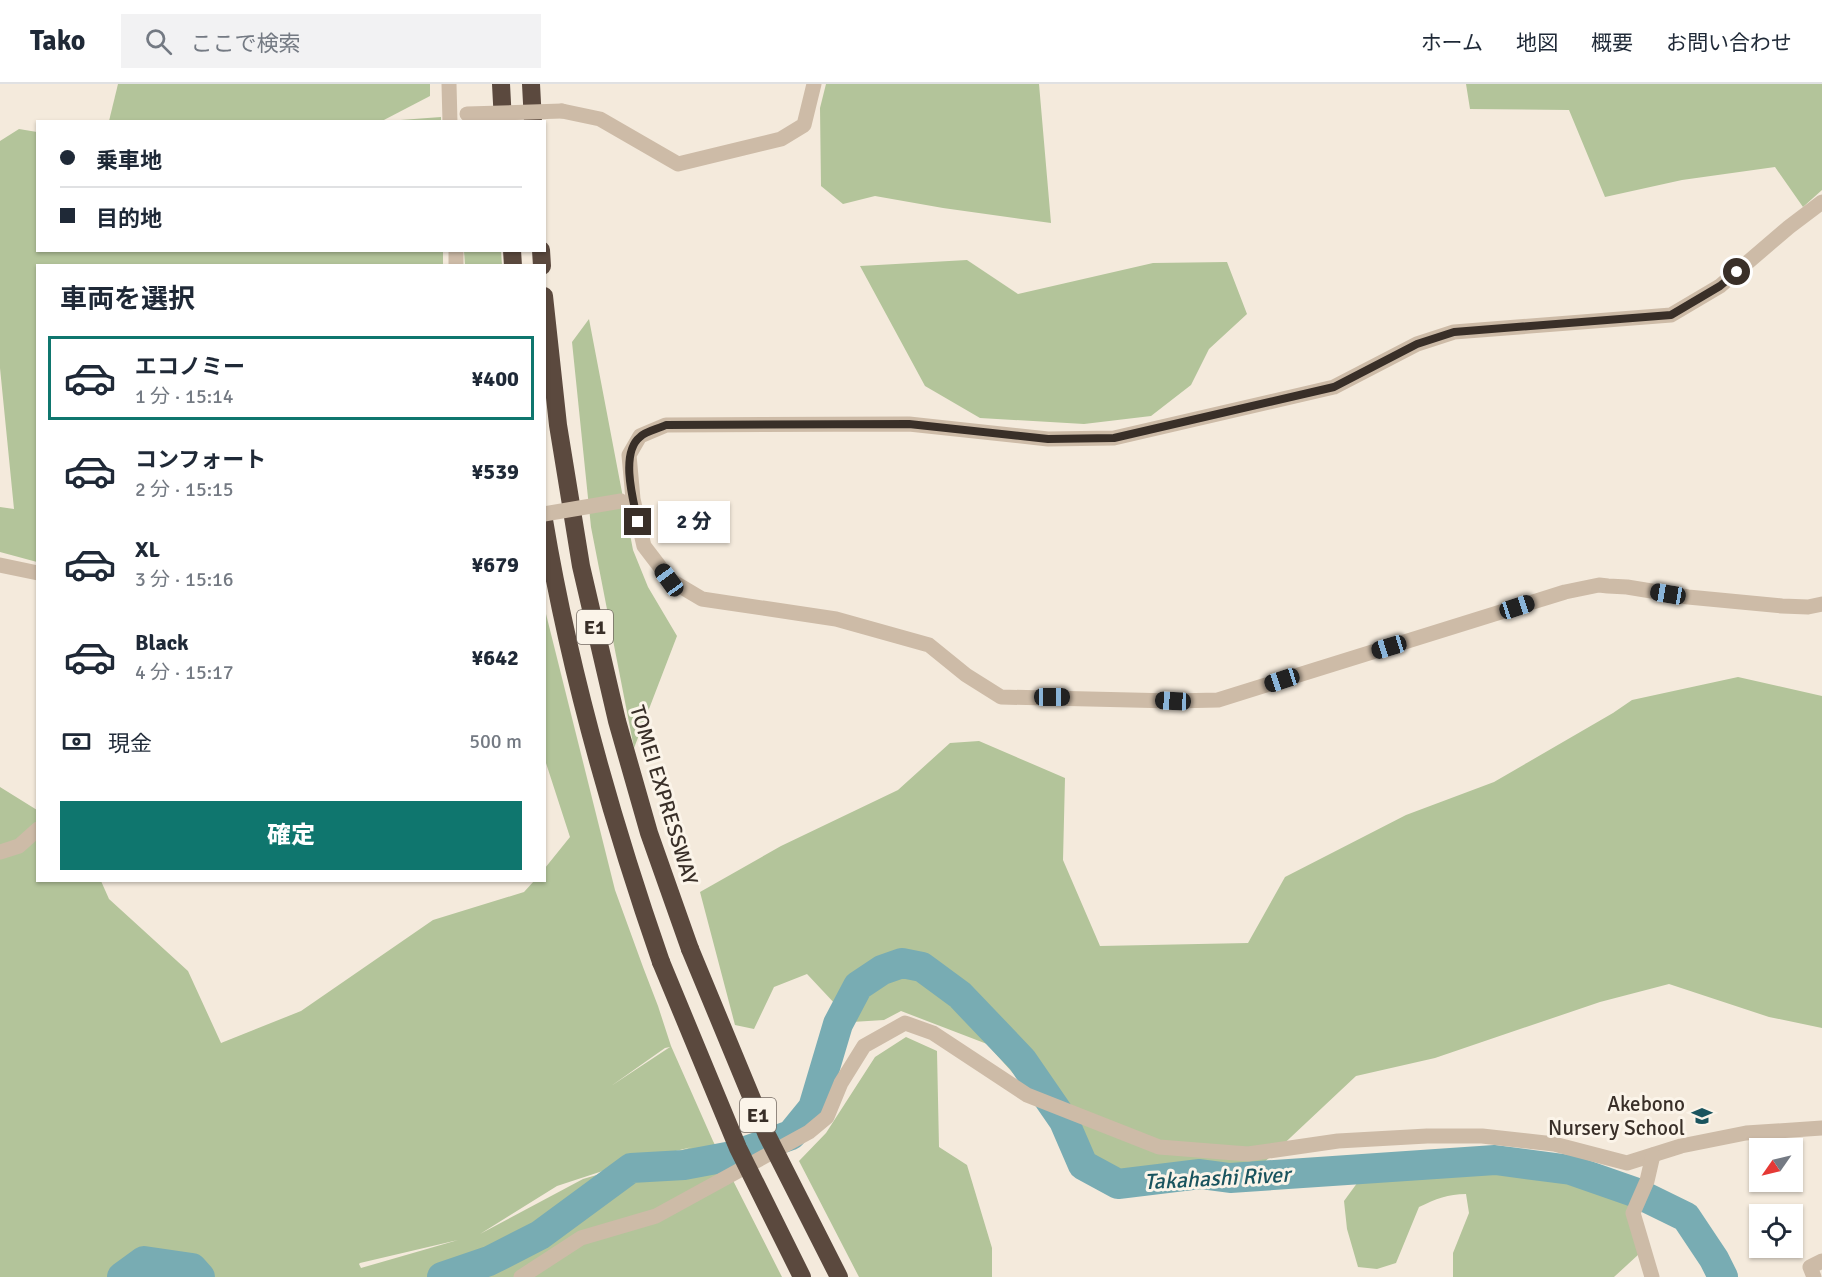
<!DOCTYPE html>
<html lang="ja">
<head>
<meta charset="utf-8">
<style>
  :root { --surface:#fff; --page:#f2f2f3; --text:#1f2937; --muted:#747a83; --line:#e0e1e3; --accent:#0f766e }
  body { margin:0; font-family:Signika,"Noto Sans JP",sans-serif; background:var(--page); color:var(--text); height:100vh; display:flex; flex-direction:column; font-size:22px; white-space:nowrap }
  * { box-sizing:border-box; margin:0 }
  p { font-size:20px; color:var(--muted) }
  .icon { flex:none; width:33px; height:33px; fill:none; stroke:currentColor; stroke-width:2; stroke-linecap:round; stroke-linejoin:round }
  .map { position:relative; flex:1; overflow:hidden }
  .sheet { position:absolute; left:36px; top:180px; width:510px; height:618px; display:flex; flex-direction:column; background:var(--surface); border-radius:0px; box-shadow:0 2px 4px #0004 }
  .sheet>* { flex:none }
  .top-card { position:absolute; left:36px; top:36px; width:510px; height:132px; border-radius:0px; box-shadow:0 2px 4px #0004; display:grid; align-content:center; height:132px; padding:0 24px; background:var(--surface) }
  .needle { width:39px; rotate:236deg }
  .controls { position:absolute; left:1749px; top:1054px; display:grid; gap:12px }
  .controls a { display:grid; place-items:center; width:54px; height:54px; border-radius:0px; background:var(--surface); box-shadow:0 2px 4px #0004; font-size:30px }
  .end { position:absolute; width:27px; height:27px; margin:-14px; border:8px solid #392f28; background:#fff; box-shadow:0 0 0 3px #fff }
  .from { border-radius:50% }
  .bubble { position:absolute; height:42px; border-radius:0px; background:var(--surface); box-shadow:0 2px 4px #0004; font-size:20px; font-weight:800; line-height:42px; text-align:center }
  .car { position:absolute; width:18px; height:36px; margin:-18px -9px; border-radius:8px; box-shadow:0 0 4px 2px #0007; background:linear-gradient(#222 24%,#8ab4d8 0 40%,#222 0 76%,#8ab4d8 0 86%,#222 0) }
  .top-card b { display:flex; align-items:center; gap:21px; height:57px; font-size:22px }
  .top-card b+b { border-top:2px solid var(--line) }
  .top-card i { width:15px; height:15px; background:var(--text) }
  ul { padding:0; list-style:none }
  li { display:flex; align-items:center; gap:18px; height:84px; margin:0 12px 9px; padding:0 12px; border:3px solid transparent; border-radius:0px }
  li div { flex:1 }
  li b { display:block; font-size:22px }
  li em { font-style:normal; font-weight:800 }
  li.on { border-color:var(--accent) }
  li>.icon { width:54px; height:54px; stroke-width:1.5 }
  h2 { padding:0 24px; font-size:27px; line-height:72px }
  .pay { display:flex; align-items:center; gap:15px; height:66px; padding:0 24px; font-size:22px }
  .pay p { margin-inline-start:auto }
  .action { display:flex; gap:12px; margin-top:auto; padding:12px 24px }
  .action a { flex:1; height:69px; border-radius:0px; background:var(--accent); color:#fff; font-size:24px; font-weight:800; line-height:69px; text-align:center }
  header { display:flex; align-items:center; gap:36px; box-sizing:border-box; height:84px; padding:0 30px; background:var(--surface); border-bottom:2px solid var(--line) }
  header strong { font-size:28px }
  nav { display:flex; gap:33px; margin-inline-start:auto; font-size:21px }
  .search { width:420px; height:54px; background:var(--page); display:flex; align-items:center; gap:15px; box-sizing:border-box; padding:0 21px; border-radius:0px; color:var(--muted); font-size:22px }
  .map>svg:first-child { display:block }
  .green { fill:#b3c49a; fill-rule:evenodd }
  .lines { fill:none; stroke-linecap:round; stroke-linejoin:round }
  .river { stroke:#78acb3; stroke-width:30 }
  .minor { stroke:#cdbba7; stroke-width:15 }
  .highway { stroke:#5b493e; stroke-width:18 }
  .minor-bridge { stroke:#cdbba7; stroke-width:15 }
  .highway-bridge { stroke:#5b493e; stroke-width:18 }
  .route { stroke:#392f28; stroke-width:8 }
  .labels { text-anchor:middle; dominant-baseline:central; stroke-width:6; stroke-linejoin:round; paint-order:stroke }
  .shield { fill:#fbf4e9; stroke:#736a62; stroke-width:1.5 }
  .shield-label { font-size:20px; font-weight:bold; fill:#392f28 }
  .street-label { font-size:21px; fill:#392f28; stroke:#fbf4e9 }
  .poi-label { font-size:21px; fill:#392f28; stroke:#fbf4e9; text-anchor:end }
  .water-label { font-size:22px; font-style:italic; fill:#1a545e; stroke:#fbf4e9 }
</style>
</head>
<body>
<header>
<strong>Tako</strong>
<div class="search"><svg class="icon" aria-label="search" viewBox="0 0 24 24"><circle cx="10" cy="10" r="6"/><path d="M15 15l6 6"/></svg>ここで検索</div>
<nav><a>ホーム</a><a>地図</a><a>概要</a><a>お問い合わせ</a></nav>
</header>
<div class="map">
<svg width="1822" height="1193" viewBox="0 0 1822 1193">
  <rect width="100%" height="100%" fill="#f4eadc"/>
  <g class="green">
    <polygon points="118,0 430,0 430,12 382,37 109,37"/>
    <polygon points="826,0 1039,0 1051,139 943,124 875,112 843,120 821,102 820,24"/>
    <polygon points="1466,0 1822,0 1822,106 1803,123 1775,83 1682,96 1605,113 1569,26 1470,25"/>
    <polygon points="441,33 441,37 386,37 387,37"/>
    <polygon points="19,45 37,48 38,166 443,166 443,181 38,182 37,478 0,468 0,423 14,425 0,284 0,57"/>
    <polygon points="464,167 501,167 502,181 465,181"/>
    <polygon points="967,176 1018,210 1153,179 1227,178 1247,230 1209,265 1191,301 1151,332 1084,340 980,334 925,302 860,182"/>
    <polygon points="589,235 633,466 648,503 677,552 634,664 591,443 572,258"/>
    <path d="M545 526 615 806 643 883 658 922 671 962 713 1057 782 1193H0V703L37 726 38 796 101 797 109 815 188 887 221 959 301 927 433 836 524 808 534 797 544 796 545 784 570 753 545 676ZM670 963 611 1002 665 964ZM692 1063 583 1095 480 1150 557 1102 627 1079ZM458 1156 361 1184 359 1180 360 1179Z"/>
    <polygon points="1738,593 1822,612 1822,944 1769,933 1669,900 1600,918 1435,974 1356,992 1257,1085 1105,1092 987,960 901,927 884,936 852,938 807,890 774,903 754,945 735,941 700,808 781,762 898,706 950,659 979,657 1065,694 1063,776 1100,862 1248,859 1285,793 1406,731 1494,698 1613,629 1632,616"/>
    <polygon points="906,953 937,967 939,1063 967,1081 992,1164 992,1193 859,1193 799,1077 826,1049 875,973"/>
    <path d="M1456 1072 1552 1075 1627 1091 1633 1107 1639 1170 1614 1193H1453V1169L1469 1129 1466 1110C1448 1110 1436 1115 1419 1123L1396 1179 1377 1185 1358 1183 1347 1145 1344 1117 1363 1091Z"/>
  </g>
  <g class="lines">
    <g class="river">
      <polyline points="122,1193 144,1177 192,1184 200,1193"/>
      <polyline points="442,1193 489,1177 540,1151 631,1084 684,1081 732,1072 791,1051 813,1024 838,940 858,902 882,886 902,879 922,883 960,911 1022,976 1064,1037 1083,1081 1118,1100 1200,1090 1230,1094 1495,1076 1571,1086 1637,1109 1686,1133 1714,1175 1723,1193"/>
    </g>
    <g class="minor">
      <polyline points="449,0 450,38"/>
      <polyline points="562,27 600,35 678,80 781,55 804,41 814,0"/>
      <polyline points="1822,118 1789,143 1720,202 1671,231 1454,248 1417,260 1334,303 1114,354 1048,355 909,340 666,341 640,352 629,371 633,415 644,462 670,496 702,515 836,535 929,561 966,591 1001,613 1173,617 1218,616 1565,508 1599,501 1608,502 1627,503 1688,513 1782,522 1808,523 1822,520"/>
      <polyline points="456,166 456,182"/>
      <polyline points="0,481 38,489"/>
      <polyline points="0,768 19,762 38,745"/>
      <polyline points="521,1193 581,1154 656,1132 809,1048 827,1033 841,999 864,962 905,939 933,949 1027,1011 1159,1063 1248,1070 1338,1057 1427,1052 1482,1052 1554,1060 1627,1079 1681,1062 1746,1049 1822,1044"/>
      <polyline points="1652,1193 1633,1129 1647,1097 1653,1071"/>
      <polyline points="1814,1193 1810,1183 1822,1177"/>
    </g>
    <g class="highway">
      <polyline points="501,0 503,38"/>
      <polyline points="531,0 533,38"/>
      <polyline points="512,166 513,182"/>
      <polyline points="541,166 542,182"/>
      <polyline points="544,212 558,341 581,482 617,637 649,749 690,865"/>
      <path d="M544 436C569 586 611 734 661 878"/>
    </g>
    <g class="minor-bridge">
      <polyline points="467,30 562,27"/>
      <polyline points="544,430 621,417"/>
    </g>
    <g class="highway-bridge">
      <polyline points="690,865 767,1051 839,1193"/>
      <polyline points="661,878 738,1064 802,1193"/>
    </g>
  </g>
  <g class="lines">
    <path class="route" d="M638 438C633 416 620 369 640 353 646 347 658 345 666 341L909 340 1048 355 1114 354 1334 303 1417 260 1454 248 1671 231 1720 202 1737 188"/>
  </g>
  <defs>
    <g id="school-bare" transform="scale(1.62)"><path d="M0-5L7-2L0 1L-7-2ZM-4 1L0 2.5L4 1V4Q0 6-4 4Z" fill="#1a545e" stroke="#fbf4e9" stroke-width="2.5" paint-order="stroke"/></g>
  </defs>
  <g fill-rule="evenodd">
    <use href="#school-bare" x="1702" y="1032"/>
  </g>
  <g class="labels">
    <g class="shield">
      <rect x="577" y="526" width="36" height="34" rx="4.5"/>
      <rect x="740" y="1014" width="36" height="34" rx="4.5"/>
    </g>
    <g class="shield-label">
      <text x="595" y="543">E1</text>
      <text x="758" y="1031">E1</text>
    </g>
    <g class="street-label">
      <text transform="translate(664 711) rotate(73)">TOMEI EXPRESSWAY</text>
    </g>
    <g class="poi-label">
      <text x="1685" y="1020">Akebono<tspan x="1685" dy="24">Nursery School</tspan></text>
    </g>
    <g class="water-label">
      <text transform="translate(1217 1094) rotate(-3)">Takahashi River</text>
    </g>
  </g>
</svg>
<div class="controls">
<a><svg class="needle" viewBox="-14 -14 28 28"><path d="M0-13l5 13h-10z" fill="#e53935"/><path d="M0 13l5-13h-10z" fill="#747a83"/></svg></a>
<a><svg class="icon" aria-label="locate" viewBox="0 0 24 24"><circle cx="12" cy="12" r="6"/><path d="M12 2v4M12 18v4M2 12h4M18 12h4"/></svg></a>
</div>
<i class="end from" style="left:1737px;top:188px"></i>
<i class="end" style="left:638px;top:438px"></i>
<div class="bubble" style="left:658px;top:417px;width:72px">2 分</div>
<i class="car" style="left:669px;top:496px;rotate:324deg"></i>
<i class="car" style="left:1668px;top:510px;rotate:280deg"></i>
<i class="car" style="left:1517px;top:523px;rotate:72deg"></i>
<i class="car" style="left:1389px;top:563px;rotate:253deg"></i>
<i class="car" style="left:1282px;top:596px;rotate:252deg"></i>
<i class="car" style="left:1052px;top:613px;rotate:90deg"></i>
<i class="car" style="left:1173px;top:617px;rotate:273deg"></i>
<div class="top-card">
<b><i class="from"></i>乗車地</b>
<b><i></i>目的地</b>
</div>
<section class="sheet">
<h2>車両を選択</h2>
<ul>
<li class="on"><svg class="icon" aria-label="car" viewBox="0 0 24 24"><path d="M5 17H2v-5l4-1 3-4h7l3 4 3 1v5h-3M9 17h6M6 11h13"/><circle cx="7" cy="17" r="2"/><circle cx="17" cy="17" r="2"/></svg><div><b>エコノミー</b><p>1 分 · 15:14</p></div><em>¥400</em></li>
<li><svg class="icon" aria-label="car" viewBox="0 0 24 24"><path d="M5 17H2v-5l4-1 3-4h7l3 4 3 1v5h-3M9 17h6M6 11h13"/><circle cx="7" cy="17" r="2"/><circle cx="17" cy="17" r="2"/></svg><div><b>コンフォート</b><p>2 分 · 15:15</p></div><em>¥539</em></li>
<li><svg class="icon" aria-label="car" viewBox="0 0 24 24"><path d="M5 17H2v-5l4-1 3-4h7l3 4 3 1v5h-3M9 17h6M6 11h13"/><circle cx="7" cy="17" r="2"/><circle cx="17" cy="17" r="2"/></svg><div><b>XL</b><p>3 分 · 15:16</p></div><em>¥679</em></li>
<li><svg class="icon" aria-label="car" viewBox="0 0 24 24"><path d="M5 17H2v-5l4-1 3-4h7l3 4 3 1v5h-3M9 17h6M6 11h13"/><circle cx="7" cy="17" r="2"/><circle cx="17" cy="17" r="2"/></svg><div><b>Black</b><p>4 分 · 15:17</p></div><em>¥642</em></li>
</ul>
<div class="pay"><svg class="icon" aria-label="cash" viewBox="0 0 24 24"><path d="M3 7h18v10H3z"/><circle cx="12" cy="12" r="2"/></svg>現金<p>500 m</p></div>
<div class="action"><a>確定</a></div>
</section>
</div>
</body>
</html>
